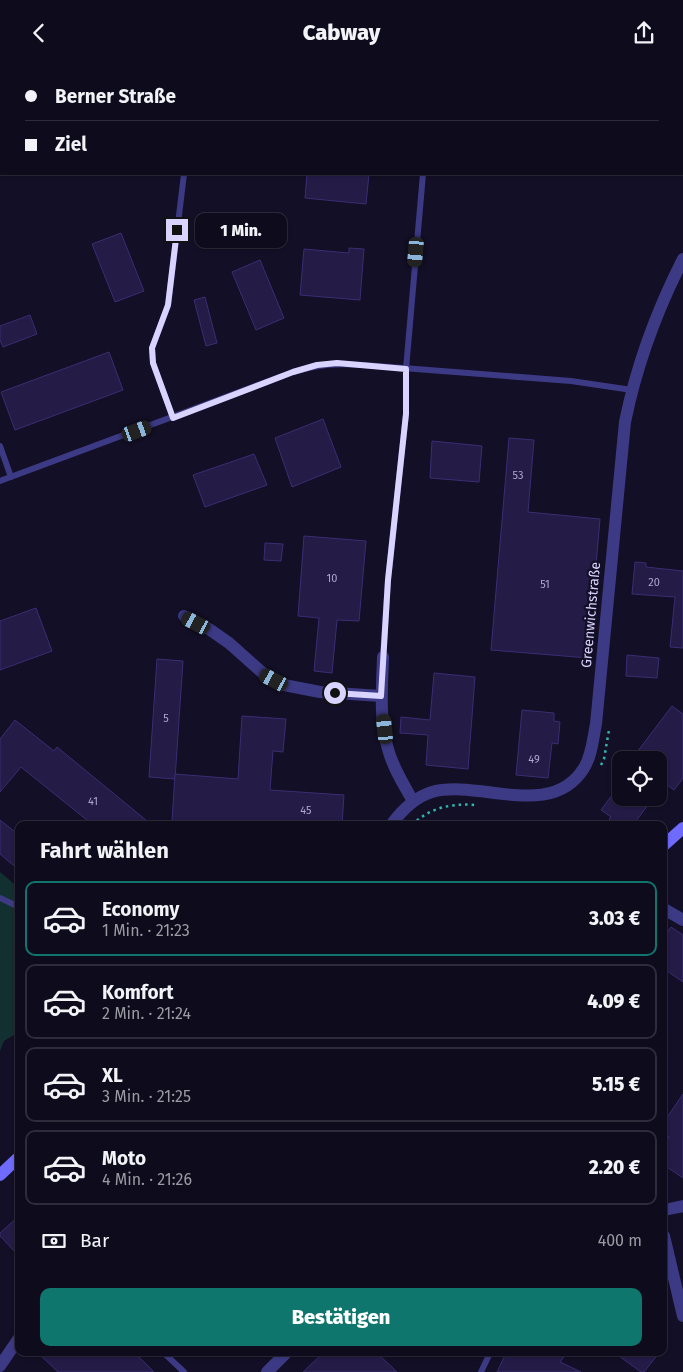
<!DOCTYPE html>
<html lang="de">
<head>
<meta charset="utf-8">
<style>
  :root { --surface:#0e0b1c; --page:#1c1929; --text:#f1f3f6; --muted:#9b9ba3; --line:#2e2b3b; --accent:#0f766e }
  body { margin:0; font-family:"Fira Sans",sans-serif; background:var(--page); color:var(--text); height:100vh; display:flex; flex-direction:column; font-size:19px; white-space:nowrap }
  * { box-sizing:border-box; margin:0 }
  p { font-size:16px; color:var(--muted) }
  .icon { flex:none; width:28px; height:28px; fill:none; stroke:currentColor; stroke-width:2; stroke-linecap:round; stroke-linejoin:round }
  .map { position:relative; flex:1; overflow:hidden }
  .details { position:absolute; left:15px; top:756px; width:652px; height:535px; display:flex; flex-direction:column; background:var(--surface); border-radius:10px; box-shadow:0 1px 4px #0004,0 0 0 1px var(--line) }
  .details>* { flex:none }
  .hud { position:absolute; left:0px; top:0px; width:684px; height:110px; box-shadow:0 1px 4px #0004,0 0 0 1px var(--line); display:grid; align-content:center; height:110px; padding:0 25px; background:var(--surface) }
  .tools { position:absolute; left:612px; top:686px; display:grid; gap:10px }
  .tools a { display:grid; place-items:center; width:55px; height:55px; border-radius:10px; background:var(--surface); box-shadow:0 1px 4px #0004,0 0 0 1px var(--line); font-size:25px }
  .end { position:absolute; width:22px; height:22px; margin:-11px; border:6px solid #d9d4ff; background:#111; box-shadow:0 0 0 2px #111 }
  .from { border-radius:50% }
  .bubble { position:absolute; height:35px; border-radius:10px; background:var(--surface); box-shadow:0 1px 4px #0004,0 0 0 1px var(--line); font-size:16px; font-weight:800; line-height:35px; text-align:center }
  .car { position:absolute; width:15px; height:30px; margin:-15px -8px; border-radius:6px; box-shadow:0 0 4px 1px #0007; background:linear-gradient(#222 24%,#8ab4d8 0 40%,#222 0 76%,#8ab4d8 0 86%,#222 0) }
  .hud b { display:flex; align-items:center; gap:18px; height:48px; font-size:19px }
  .hud b+b { border-top:1px solid var(--line) }
  .hud i { width:12px; height:12px; background:var(--text) }
  ul { padding:0; list-style:none }
  li { display:flex; align-items:center; gap:15px; height:75px; margin:0 10px 8px; padding:0 15px; border:2px solid var(--line); border-radius:10px }
  li div { flex:1 }
  li b { display:block; font-size:19px }
  li em { font-style:normal; font-weight:800 }
  li.on { border-color:var(--accent) }
  li>.icon { width:45px; height:45px; stroke-width:1.5 }
  h2 { padding:0 25px; font-size:22px; line-height:60px }
  .pay { display:flex; align-items:center; gap:12px; height:55px; padding:0 25px; font-size:19px }
  .pay p { margin-inline-start:auto }
  .button { display:flex; gap:10px; margin-top:auto; padding:10px 25px }
  .button a { flex:1; height:58px; border-radius:10px; background:var(--accent); color:#fff; font-size:20px; font-weight:800; line-height:58px; text-align:center }
  header { display:flex; justify-content:space-between; align-items:center; height:65px; padding:0 25px; background:var(--surface); font-size:22px; font-weight:800 }
  .map>svg:first-child { display:block }
  .green { fill:#12302f }
  .building { fill:#241b47; stroke:#3b2d73 }
  .lines { fill:none; stroke-linecap:round; stroke-linejoin:round }
  .path { stroke:#2fb8b0; stroke-width:2.5; stroke-dasharray:2.5 4; stroke-linecap:butt }
  .lane { stroke:#3d3a85; stroke-width:6 }
  .street { stroke:#3d3a85; stroke-width:12 }
  .secondary { stroke:#6f6bff; stroke-width:12 }
  .route { stroke:#d9d4ff; stroke-width:6 }
  .labels { text-anchor:middle; dominant-baseline:central; stroke-width:4.5; stroke-linejoin:round; paint-order:stroke }
  .number-label { font-size:11px; fill:#aca6d1 }
  .street-label { font-size:14px; fill:#d9d4ff; stroke:#130f26 }
</style>
</head>
<body>
<header><svg class="icon" aria-label="back" viewBox="0 0 24 24"><path d="M15 5l-7 7 7 7"/></svg>Cabway<svg class="icon" aria-label="share" viewBox="0 0 24 24"><path d="M12 15V3M7 8l5-5 5 5M5 13v7h14v-7"/></svg></header>
<div class="map">
<svg width="683" height="1307" viewBox="0 0 683 1307">
  <rect width="100%" height="100%" fill="#130f26"/>
  <polygon class="green" points="0,807 19,823 19,967 4,976 0,986"/>
  <g class="building">
    <polygon points="307,109 369,109 366,139 305,133"/>
    <polygon points="121,168 144,226 115,237 92,179"/>
    <polygon points="349,183 364,184 360,235 300,230 304,184 349,188"/>
    <polygon points="260,195 284,253 256,265 232,207"/>
    <polygon points="205,232 217,278 206,281 194,235"/>
    <polygon points="30,250 37,269 3,282 0,275 0,261"/>
    <polygon points="109,287 123,325 15,365 1,327"/>
    <polygon points="323,354 341,402 292,422 275,373"/>
    <polygon points="509,373 534,375 528,447 600,454 588,593 491,585"/>
    <polygon points="432,376 482,381 479,417 430,413"/>
    <polygon points="254,389 267,420 205,442 193,410"/>
    <polygon points="304,471 366,476 359,556 337,555 332,608 314,606 319,553 298,551"/>
    <polygon points="265,478 283,479 281,496 264,495"/>
    <polygon points="635,497 646,498 646,502 683,506 683,583 670,582 675,532 632,529"/>
    <polygon points="36,543 52,586 0,605 0,556"/>
    <polygon points="627,590 659,593 657,613 626,611"/>
    <polygon points="157,594 183,596 175,714 149,712"/>
    <polygon points="434,608 475,612 468,704 426,700 428,670 400,668 401,652 430,655"/>
    <polygon points="672,641 683,649 683,713 674,725 659,714 659,695 631,695"/>
    <polygon points="522,645 554,648 554,656 560,657 558,679 552,678 548,713 516,710"/>
    <polygon points="242,651 286,654 283,687 273,686 270,725 344,730 342,760 219,760 172,756 175,709 238,714"/>
    <polygon points="15,655 54,686 57,682 152,760 93,760 21,702 0,727 0,674"/>
    <polygon points="621,718 621,732 654,732 633,760 616,760 609,754 611,752 601,745"/>
    <polygon points="0,755 19,770 19,805 0,789"/>
    <polygon points="671,862 683,870 683,917 664,904 664,872"/>
    <polygon points="683,1029 683,1113 664,1100 664,1081 669,1072 664,1069 664,1057"/>
    <polygon points="19,1151 19,1191 0,1171 0,1168"/>
    <polygon points="38,1288 135,1288 154,1307 58,1307"/>
    <polygon points="323,1288 377,1288 397,1307 303,1307"/>
    <polygon points="506,1288 567,1288 560,1297 581,1307 497,1307"/>
    <polygon points="615,1288 659,1288 644,1307 641,1307"/>
  </g>
  <g class="lines">
    <g class="path">
      <polyline points="601,700 604,694 609,665"/>
      <path d="M412 760C429 743 451 738 475 740"/>
    </g>
    <g class="lane">
      <polyline points="196,1 196,0"/>
      <polyline points="431,1 431,0"/>
      <polyline points="173,353 153,298 152,283 168,241 184,109"/>
      <polyline points="0,381 11,412"/>
      <path d="M0 416 293 307C321 299 336 298 364 300L571 316 632 325"/>
      <polyline points="383,592 388,515 406,349 406,304 423,109"/>
      <polyline points="0,833 19,842"/>
      <polyline points="164,1288 184,1307"/>
      <polyline points="481,1307 490,1288"/>
    </g>
    <g class="street">
      <polyline points="184,551 209,564 229,578 265,610 284,620 320,627 381,631"/>
      <path d="M383 592C382 622 379 655 388 684 393 703 404 720 413 736"/>
      <path d="M391 760C402 745 415 732 432 727 480 714 551 756 584 703 592 690 593 673 596 659L625 357C637 298 656 247 683 194"/>
      <polyline points="664,844 683,855"/>
      <polyline points="664,1145 683,1141"/>
      <polyline points="664,1171 683,1251"/>
      <polyline points="0,1301 19,1273"/>
      <polyline points="267,1307 286,1288"/>
    </g>
    <g class="secondary">
      <polyline points="664,780 683,763"/>
      <polyline points="0,1110 19,1092"/>
    </g>
  </g>
  <g class="lines">
    <polyline class="route" points="177,165 168,240 152,283 153,298 173,353 293,307 317,300 337,298 406,304 406,349 388,515 381,631 335,628"/>
  </g>
  <g class="labels">
    <g class="number-label">
      <text x="518" y="410">53</text>
      <text x="332" y="513">10</text>
      <text x="654" y="517">20</text>
      <text x="545" y="519">51</text>
      <text x="166" y="653">5</text>
      <text x="534" y="694">49</text>
      <text x="93" y="736">41</text>
      <text x="306" y="745">45</text>
    </g>
    <g class="street-label">
      <text transform="translate(591 550) rotate(-85)">Greenwichstraße</text>
    </g>
  </g>
</svg>
<div class="tools">
<a><svg class="icon" aria-label="locate" viewBox="0 0 24 24"><circle cx="12" cy="12" r="6"/><path d="M12 2v4M12 18v4M2 12h4M18 12h4"/></svg></a>
</div>
<i class="end from" style="left:335px;top:628px"></i>
<i class="end" style="left:177px;top:165px"></i>
<div class="bubble" style="left:195px;top:148px;width:92px">1 Min.</div>
<i class="car" style="left:416px;top:187px;rotate:185deg"></i>
<i class="car" style="left:137px;top:366px;rotate:70deg"></i>
<i class="car" style="left:196px;top:558px;rotate:298deg"></i>
<i class="car" style="left:274px;top:615px;rotate:298deg"></i>
<i class="car" style="left:385px;top:664px;rotate:354deg"></i>
<div class="hud">
<b><i class="from"></i>Berner Straße</b>
<b><i></i>Ziel</b>
</div>
<section class="details">
<h2>Fahrt wählen</h2>
<ul>
<li class="on"><svg class="icon" aria-label="car" viewBox="0 0 24 24"><path d="M5 17H2v-5l4-1 3-4h7l3 4 3 1v5h-3M9 17h6M6 11h13"/><circle cx="7" cy="17" r="2"/><circle cx="17" cy="17" r="2"/></svg><div><b>Economy</b><p>1 Min. · 21:23</p></div><em>3.03 €</em></li>
<li><svg class="icon" aria-label="car" viewBox="0 0 24 24"><path d="M5 17H2v-5l4-1 3-4h7l3 4 3 1v5h-3M9 17h6M6 11h13"/><circle cx="7" cy="17" r="2"/><circle cx="17" cy="17" r="2"/></svg><div><b>Komfort</b><p>2 Min. · 21:24</p></div><em>4.09 €</em></li>
<li><svg class="icon" aria-label="car" viewBox="0 0 24 24"><path d="M5 17H2v-5l4-1 3-4h7l3 4 3 1v5h-3M9 17h6M6 11h13"/><circle cx="7" cy="17" r="2"/><circle cx="17" cy="17" r="2"/></svg><div><b>XL</b><p>3 Min. · 21:25</p></div><em>5.15 €</em></li>
<li><svg class="icon" aria-label="car" viewBox="0 0 24 24"><path d="M5 17H2v-5l4-1 3-4h7l3 4 3 1v5h-3M9 17h6M6 11h13"/><circle cx="7" cy="17" r="2"/><circle cx="17" cy="17" r="2"/></svg><div><b>Moto</b><p>4 Min. · 21:26</p></div><em>2.20 €</em></li>
</ul>
<div class="pay"><svg class="icon" aria-label="cash" viewBox="0 0 24 24"><path d="M3 7h18v10H3z"/><circle cx="12" cy="12" r="2"/></svg>Bar<p>400 m</p></div>
<div class="button"><a>Bestätigen</a></div>
</section>
</div>
</body>
</html>
